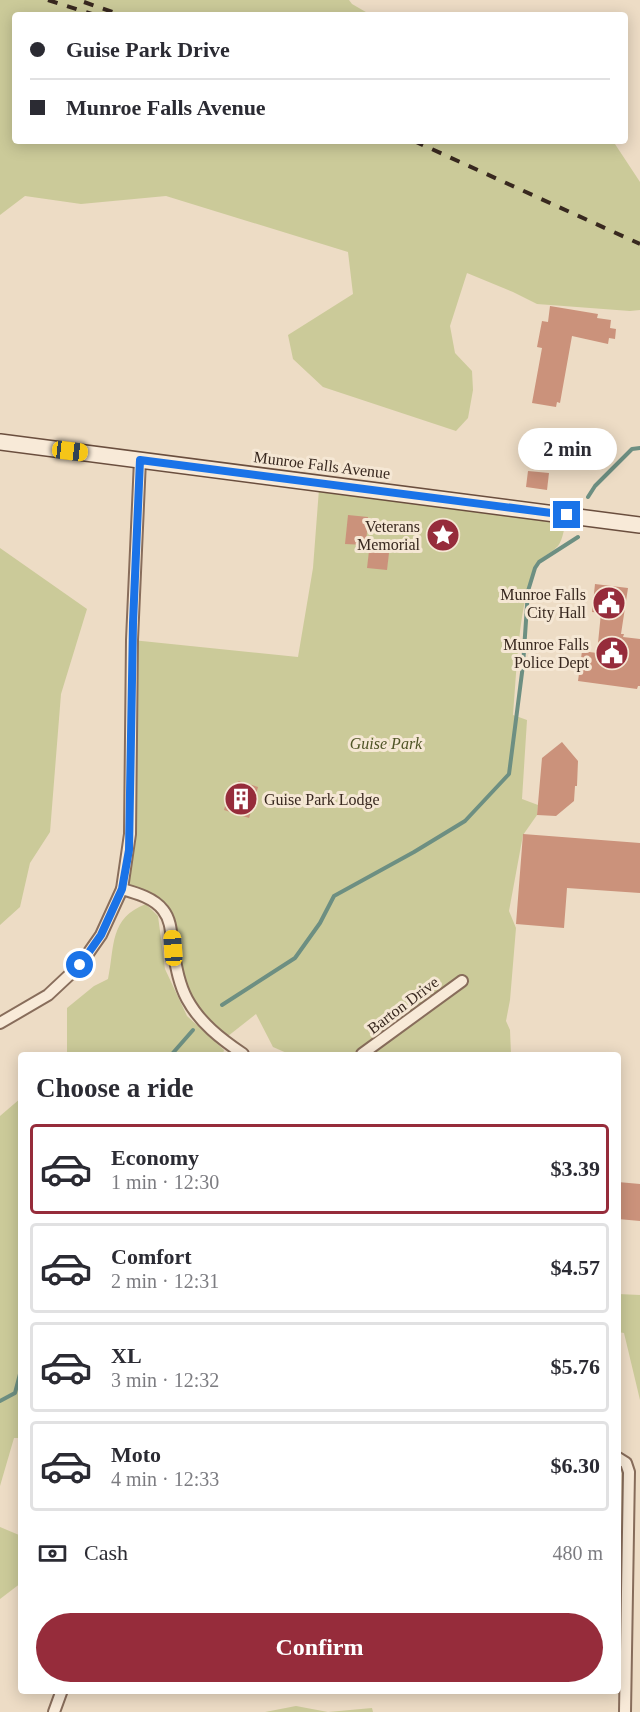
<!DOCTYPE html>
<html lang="en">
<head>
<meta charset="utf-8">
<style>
  :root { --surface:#fff; --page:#f2f2f3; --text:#2b2b33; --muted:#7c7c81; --line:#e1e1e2; --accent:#962c3b }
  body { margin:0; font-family:"Times New Roman",serif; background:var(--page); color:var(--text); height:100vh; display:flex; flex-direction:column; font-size:22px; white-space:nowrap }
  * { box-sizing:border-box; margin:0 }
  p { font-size:20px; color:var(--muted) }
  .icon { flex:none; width:33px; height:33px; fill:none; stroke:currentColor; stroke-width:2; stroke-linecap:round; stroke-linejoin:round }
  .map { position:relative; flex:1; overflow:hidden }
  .panel { position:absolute; left:18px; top:1052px; width:603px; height:642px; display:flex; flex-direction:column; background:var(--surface); border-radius:6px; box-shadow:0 3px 15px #0003 }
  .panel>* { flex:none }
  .top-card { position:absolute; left:12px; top:12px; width:616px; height:132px; border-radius:6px; box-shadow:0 3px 15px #0003; display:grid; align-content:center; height:132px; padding:0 18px; background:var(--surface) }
  .end { position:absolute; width:27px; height:27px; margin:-14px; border:8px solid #1a73e8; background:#fff; box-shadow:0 0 0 3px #fff }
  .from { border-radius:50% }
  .bubble { position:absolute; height:42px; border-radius:21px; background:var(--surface); box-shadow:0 3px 15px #0003; font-size:20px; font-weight:600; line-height:42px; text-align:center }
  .car { position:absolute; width:18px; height:36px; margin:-18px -9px; border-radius:8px; box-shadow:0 0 4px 2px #0007; background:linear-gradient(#f5c518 24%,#345 0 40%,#f5c518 0 76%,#345 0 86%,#f5c518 0) }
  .top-card b { display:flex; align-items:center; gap:21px; height:57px; font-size:22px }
  .top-card b+b { border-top:2px solid var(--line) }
  .top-card i { width:15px; height:15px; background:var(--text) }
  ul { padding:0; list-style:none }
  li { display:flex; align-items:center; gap:18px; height:90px; margin:0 12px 9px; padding:0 6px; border:3px solid var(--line); border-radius:6px }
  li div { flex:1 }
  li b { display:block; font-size:22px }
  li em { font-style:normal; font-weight:600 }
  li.active { border-color:var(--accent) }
  li>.icon { width:54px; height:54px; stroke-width:1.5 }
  h2 { padding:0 18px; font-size:27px; line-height:72px }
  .pay { display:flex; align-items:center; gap:15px; height:66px; padding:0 18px; font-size:22px }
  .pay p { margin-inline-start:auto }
  .primary-button { display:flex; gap:12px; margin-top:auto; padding:12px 18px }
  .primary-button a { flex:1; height:69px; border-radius:36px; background:var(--accent); color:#fff; font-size:24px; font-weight:600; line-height:69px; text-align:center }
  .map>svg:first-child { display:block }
  .green { fill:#cbca99 }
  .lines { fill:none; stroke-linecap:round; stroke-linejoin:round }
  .stream { stroke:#6d8f82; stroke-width:4 }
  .building { fill:#cb927b }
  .street-casing { stroke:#886d5b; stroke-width:14 }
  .secondary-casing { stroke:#6a4e3e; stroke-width:18 }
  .street { stroke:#f8ead8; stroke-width:10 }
  .secondary { stroke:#f8ead8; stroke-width:15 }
  .rail { stroke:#38281f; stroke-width:4; stroke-dasharray:10 10; stroke-linecap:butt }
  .route { stroke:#1a73e8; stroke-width:8 }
  .labels { text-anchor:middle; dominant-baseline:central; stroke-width:6; stroke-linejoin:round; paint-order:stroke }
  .street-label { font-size:16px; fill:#38281f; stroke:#f5e7d4 }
  .poi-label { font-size:16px; fill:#38281f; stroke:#f5e7d4; text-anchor:end }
  .park-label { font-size:16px; font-style:italic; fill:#4f5426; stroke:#f5e7d4 }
</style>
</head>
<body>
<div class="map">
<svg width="640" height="1712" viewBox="0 0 640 1712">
  <rect width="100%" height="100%" fill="#eddcc5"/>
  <g class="green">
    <polygon points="0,0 349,0 352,4 371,15 15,15 15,141 613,141 640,182 640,310 630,311 537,304 513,292 467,273 450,326 455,353 472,371 473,390 468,418 456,431 323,387 293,359 288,335 353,294 348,252 166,196 81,204 25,196 0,215"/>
    <path d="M319 489 567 515C565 524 563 540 558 546 550 555 539 556 534 568 518 612 517 668 513 715L527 720 522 799 538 805 537 815 523 835 509 911 516 928 510 1000 506 1021 510 1030 511 1054H289L273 1047 256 1014 223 1040 193 1007 164 911 122 889 129 850 132 640 298 657 313 568Z"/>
    <polygon points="0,548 87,609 61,694 50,832 30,863 20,907 0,925"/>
    <path d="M146 904 158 916 165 969 187 1016 224 1050 223 1054H69L67 1052V1008L94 986 108 979C115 946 109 918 146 904Z"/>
    <polygon points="21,1098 21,1438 14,1438 0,1486 0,1116"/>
    <polygon points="618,1294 640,1295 640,1400 624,1333 618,1332"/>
    <polygon points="0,1527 19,1535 21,1583 0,1599"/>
    <polygon points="296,1706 328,1712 372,1708 373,1712 265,1712"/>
  </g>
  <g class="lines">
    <g class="stream">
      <polyline points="588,497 595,486 632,449 640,448"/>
      <polyline points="222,1005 295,958 320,923 334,896 414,852 465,821 509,774 523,665 528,591 535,568 539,562 578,537"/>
      <polyline points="172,1054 193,1030"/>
      <polyline points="0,1401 15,1393 21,1370"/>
    </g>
  </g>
  <g class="building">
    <polygon points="550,306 598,314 597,318 611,320 610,328 616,329 615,339 609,338 608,344 572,336 560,403 557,402 556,407 532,403 542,348 537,347 542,321 548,322"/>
    <polygon points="528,471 549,473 547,490 526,487"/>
    <polygon points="348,515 368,517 366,545 345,544"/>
    <polygon points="369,551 389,553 387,570 367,568"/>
    <polygon points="595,584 628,588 621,634 624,634 623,637 640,639 640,686 638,686 637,689 578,681 582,651 597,653 601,613 592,612"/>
    <polygon points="562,742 578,761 577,786 575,786 574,801 556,816 537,815 542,758"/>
    <polygon points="239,781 258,787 249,818 224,810 231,786"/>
    <polygon points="523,834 640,843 640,893 567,888 564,928 516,924"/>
    <polygon points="618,1182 640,1184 640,1221 618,1219"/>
  </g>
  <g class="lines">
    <g class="street-casing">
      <g id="street">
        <path d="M122 889C136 893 154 898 163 910 172 921 171 936 173 950 176 966 179 984 187 999 200 1023 221 1039 243 1054"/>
        <polyline points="0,1023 48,995 80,965 101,935 122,889 130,834 132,640 140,460"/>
        <polyline points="362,1054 462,981"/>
        <polyline points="618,1458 626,1463 629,1472 625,1712"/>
        <polyline points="54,1712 62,1690"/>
      </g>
    </g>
    <g class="secondary-casing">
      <polyline id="secondary" points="0,442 640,525"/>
    </g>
    <use href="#street" class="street"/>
    <use href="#secondary" class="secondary"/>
    <g class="rail">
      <polyline points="48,0 95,15"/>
      <polyline points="84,2 121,15"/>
      <polyline points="414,141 640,244"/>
    </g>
  </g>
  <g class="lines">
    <polyline class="route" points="80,965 101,935 122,889 129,850 133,623 140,460 567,515"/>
  </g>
  <defs>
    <g id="sight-disc" transform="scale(1.725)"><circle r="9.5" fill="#962c3b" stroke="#f5e7d4"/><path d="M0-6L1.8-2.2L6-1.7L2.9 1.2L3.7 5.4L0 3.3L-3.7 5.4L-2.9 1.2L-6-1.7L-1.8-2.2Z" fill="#fff"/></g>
    <g id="civic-disc" transform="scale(1.725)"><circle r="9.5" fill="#962c3b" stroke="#f5e7d4"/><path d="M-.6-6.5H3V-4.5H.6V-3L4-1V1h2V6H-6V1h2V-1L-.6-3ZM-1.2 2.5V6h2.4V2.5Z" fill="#fff"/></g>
    <g id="building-disc" transform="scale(1.725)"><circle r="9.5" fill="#962c3b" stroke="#f5e7d4"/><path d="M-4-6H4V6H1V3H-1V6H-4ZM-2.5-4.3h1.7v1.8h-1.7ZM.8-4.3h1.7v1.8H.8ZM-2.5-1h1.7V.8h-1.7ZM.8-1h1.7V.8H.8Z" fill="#fff"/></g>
  </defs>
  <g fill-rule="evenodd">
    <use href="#sight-disc" x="443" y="535"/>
    <use href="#civic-disc" x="609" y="603"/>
    <use href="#civic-disc" x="612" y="653"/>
    <use href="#building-disc" x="241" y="799"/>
  </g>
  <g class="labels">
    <g class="street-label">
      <text transform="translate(322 465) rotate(7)">Munroe Falls Avenue</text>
      <text transform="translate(403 1005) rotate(-37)">Barton Drive</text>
    </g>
    <g class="poi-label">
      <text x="420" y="526">Veterans<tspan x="420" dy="18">Memorial</tspan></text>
      <text x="586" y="594">Munroe Falls<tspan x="586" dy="18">City Hall</tspan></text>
      <text x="589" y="644">Munroe Falls<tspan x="589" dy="18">Police Dept</tspan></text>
      <text x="264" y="799" text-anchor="start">Guise Park Lodge</text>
    </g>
    <g class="park-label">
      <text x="386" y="743">Guise Park</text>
    </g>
  </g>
</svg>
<i class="end from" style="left:80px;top:965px"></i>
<i class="end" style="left:567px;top:515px"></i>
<div class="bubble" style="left:518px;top:428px;width:99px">2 min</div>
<i class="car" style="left:70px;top:451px;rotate:97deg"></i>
<i class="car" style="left:173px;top:948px;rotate:356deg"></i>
<div class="top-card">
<b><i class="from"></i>Guise Park Drive</b>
<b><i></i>Munroe Falls Avenue</b>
</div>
<section class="panel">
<h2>Choose a ride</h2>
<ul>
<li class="active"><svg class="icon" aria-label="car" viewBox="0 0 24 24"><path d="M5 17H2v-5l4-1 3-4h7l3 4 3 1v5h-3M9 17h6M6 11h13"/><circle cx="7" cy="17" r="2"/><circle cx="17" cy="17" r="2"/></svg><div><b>Economy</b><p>1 min · 12:30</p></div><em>$3.39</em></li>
<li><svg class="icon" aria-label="car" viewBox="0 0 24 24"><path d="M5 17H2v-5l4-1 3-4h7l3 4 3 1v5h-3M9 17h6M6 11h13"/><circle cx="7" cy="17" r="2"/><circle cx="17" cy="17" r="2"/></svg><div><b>Comfort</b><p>2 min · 12:31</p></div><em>$4.57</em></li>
<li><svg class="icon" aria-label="car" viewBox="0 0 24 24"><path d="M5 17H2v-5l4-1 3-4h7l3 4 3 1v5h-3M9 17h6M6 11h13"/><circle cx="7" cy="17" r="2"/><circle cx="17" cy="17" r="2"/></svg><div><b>XL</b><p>3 min · 12:32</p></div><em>$5.76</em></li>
<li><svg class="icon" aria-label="car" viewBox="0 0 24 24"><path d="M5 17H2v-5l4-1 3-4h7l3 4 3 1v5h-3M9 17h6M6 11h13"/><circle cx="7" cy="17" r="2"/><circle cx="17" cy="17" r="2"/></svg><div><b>Moto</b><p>4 min · 12:33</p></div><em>$6.30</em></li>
</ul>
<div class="pay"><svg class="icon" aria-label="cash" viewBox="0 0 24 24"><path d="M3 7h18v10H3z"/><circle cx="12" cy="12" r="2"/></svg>Cash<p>480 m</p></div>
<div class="primary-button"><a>Confirm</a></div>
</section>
</div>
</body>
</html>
